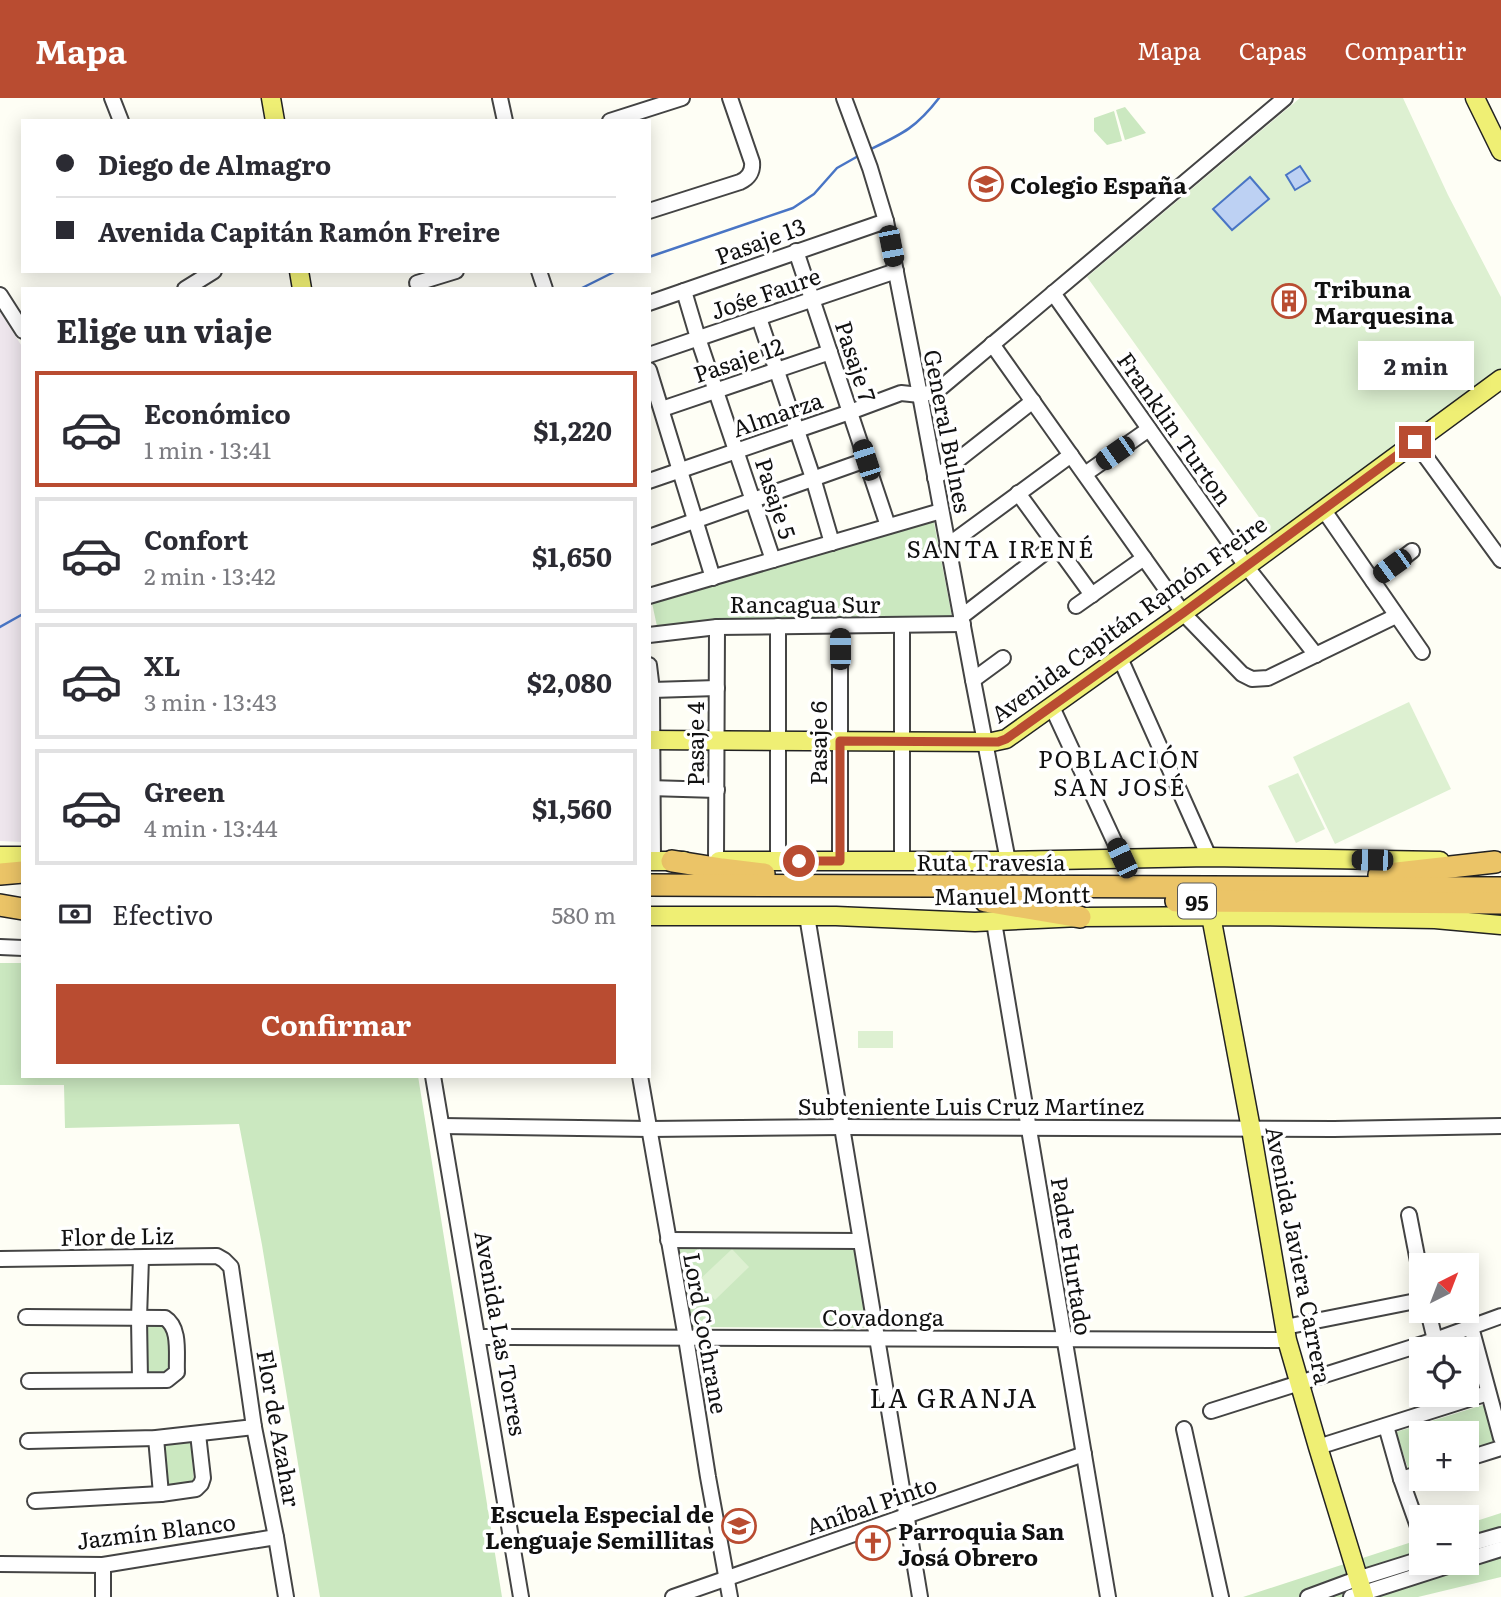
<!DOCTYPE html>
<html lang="es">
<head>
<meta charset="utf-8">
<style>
  :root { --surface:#fff; --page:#f7f7f7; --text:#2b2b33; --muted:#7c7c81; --line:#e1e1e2; --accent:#b94c31 }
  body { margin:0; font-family:Literata,serif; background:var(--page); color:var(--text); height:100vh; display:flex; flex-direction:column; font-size:26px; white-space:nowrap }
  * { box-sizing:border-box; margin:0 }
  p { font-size:23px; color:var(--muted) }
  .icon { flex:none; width:38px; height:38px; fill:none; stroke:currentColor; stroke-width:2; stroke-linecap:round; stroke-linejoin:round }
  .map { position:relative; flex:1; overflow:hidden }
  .panel { position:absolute; left:21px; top:189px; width:630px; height:791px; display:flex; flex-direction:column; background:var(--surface); border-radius:0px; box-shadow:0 4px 18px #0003 }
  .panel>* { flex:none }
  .top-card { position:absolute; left:21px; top:21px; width:630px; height:154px; border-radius:0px; box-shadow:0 4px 18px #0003; display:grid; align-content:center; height:154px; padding:0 35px; background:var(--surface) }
  .needle { width:46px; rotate:42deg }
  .fabs { position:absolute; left:1409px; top:1155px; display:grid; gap:14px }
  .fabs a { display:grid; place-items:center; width:70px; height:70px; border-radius:0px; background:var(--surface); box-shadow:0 4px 18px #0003; font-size:35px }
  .end { position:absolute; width:32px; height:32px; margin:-16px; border:9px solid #b94c31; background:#fff; box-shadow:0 0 0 4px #fff }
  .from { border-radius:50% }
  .bubble { position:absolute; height:49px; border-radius:0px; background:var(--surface); box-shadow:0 4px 18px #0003; font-size:23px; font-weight:700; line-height:49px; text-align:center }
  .car { position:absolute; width:21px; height:42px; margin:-21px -10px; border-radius:9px; box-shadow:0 0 5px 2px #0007; background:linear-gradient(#222 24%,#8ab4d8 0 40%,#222 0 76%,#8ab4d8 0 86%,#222 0) }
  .top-card b { display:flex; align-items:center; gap:24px; height:66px; font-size:26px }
  .top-card b+b { border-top:2px solid var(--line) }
  .top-card i { width:18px; height:18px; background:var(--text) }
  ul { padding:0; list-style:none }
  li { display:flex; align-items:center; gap:21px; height:116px; margin:0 14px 10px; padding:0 21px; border:4px solid var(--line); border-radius:0px }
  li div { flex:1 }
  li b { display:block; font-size:26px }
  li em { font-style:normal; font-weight:700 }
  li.active { border-color:var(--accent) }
  li>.icon { width:63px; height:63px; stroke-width:1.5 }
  h2 { padding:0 35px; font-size:32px; line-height:84px }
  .pay { display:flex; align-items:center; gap:18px; height:77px; padding:0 35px; font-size:26px }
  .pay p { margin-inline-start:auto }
  .primary-button { display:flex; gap:14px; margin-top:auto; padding:14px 35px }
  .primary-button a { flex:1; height:80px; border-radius:0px; background:var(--accent); color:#fff; font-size:28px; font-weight:700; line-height:80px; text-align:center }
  header { display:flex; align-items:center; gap:42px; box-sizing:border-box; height:98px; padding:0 35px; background:var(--accent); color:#fff }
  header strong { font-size:33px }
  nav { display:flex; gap:38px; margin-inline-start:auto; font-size:24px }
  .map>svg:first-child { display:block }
  .industrial { fill:#eee6ed }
  .green { fill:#cbe8c0 }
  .pitch { fill:#ddf0d1 }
  .water { fill:#bdd1f3; stroke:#4975c5; stroke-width:2 }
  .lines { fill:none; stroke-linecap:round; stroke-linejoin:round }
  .stream { stroke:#4975c5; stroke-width:2.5 }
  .minor-casing { stroke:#444; stroke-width:18 }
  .major-casing { stroke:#222; stroke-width:21 }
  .highway-casing { stroke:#222; stroke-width:24 }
  .minor { stroke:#fff; stroke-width:14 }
  .major { stroke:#efef74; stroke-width:18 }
  .highway { stroke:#ebc467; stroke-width:21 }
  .route { stroke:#b94c31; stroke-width:9 }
  .labels { text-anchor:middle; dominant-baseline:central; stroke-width:7; stroke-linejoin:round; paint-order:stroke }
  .shield { fill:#fff; stroke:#585858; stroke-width:2 }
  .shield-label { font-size:21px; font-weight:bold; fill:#111 }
  .poi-label { font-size:23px; font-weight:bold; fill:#111; stroke:#fff; text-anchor:start }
  .street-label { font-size:23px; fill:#111; stroke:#fff }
  .neighbourhood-label { font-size:24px; letter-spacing:2px; fill:#111; stroke:#fff }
  .quarter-label { font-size:26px; letter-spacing:2px; fill:#111; stroke:#fff }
</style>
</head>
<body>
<header>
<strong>Mapa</strong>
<nav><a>Mapa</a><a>Capas</a><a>Compartir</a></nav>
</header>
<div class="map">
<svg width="1501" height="1499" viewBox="0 0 1501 1499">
  <rect width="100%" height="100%" fill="#fefef5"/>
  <polygon class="industrial" points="0,214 23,250 23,744 0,743"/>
  <g class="green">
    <polygon points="1125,9 1146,35 1125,42 1116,12"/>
    <polygon points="1114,13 1122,43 1107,47 1094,33 1094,20"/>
    <polygon points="932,414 953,524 658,533 649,491"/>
    <polygon points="0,865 23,865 23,978 418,978 502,1499 320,1499 262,1147 239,1026 65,1030 64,987 0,987"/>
    <polygon points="677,1147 855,1151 869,1230 692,1229"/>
    <polygon points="143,1222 161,1223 170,1230 173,1272 167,1279 143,1277"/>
    <polygon points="1486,1306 1500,1348 1467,1359 1466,1335 1421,1335 1421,1373 1410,1376 1396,1334"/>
    <polygon points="191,1344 194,1386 166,1389 164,1348"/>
    <polygon points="1501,1415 1501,1479 1418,1499 1243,1499 1421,1441 1421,1465 1466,1465 1467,1426"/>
  </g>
  <g class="pitch">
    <polygon points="1300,0 1403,0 1448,97 1501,199 1501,272 1274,440 1087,179"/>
    <polygon points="1409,604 1451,691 1335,746 1293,659"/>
    <polygon points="1298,675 1325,731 1296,745 1268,688"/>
    <rect x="858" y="933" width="35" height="17"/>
    <polygon points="732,1151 749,1169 715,1202 697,1184"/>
  </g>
  <g class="water">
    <polygon points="1300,68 1310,83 1295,92 1286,77"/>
    <polygon points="1250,79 1269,101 1232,132 1213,111"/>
  </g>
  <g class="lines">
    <g class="stream">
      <path d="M869 52C902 36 916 30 939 0"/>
      <polyline points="649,159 793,110 814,96 837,70 860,57"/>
      <polyline points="580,191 616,173"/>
      <polyline points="0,529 23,516"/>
    </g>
    <g class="minor-casing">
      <g id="minor">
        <polyline points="112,0 121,23"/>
        <polyline points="500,0 505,23"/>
        <polyline points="844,0 870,70 886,123 920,297 973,582 1008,763"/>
        <polyline points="610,23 682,0"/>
        <path d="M649 113 740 84C749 80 753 73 752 64L730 0"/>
        <polyline points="796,153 888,428"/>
        <polyline points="539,173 545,191"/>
        <polyline points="417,185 456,173"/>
        <polyline points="185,191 214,173"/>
        <polyline points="684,193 698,240 773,462"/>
        <polyline points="1053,195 1246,468 1316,557"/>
        <polyline points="0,197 23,233"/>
        <polyline points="649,205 886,123"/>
        <polyline points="759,220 813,380 832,445"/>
        <polyline points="992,246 1183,515 1242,576 1252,581 1268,580 1396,518"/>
        <polyline points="649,257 896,173"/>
        <polyline points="649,272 713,480"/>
        <polyline points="662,311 830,254"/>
        <polyline points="1415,344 1501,462"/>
        <polyline points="1085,376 1149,331"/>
        <polyline points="935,380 1033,303"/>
        <polyline points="649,383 850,314 901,295 920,297 937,293 1285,0"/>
        <polyline points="1018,395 1092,497"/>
        <polyline points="1323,411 1422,554"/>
        <polyline points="649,439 866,362"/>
        <polyline points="947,448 1071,357"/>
        <polyline points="1373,483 1412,453"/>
        <polyline points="649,498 941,413"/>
        <polyline points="1076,508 1144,460"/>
        <polyline points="961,519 1056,446"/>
        <polyline points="649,537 717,529 963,526"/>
        <polyline points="1120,560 1209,759"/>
        <polyline points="649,567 652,592 653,763"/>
        <polyline points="973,582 1003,560"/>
        <polyline points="652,592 717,590"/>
        <polyline points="1052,609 1122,760"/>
        <polyline points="649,690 717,692"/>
        <polyline points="716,763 717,529"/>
        <polyline points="778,763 778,528"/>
        <polyline points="840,763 840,527"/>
        <polyline points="902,763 902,527"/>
        <polyline points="807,818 920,1499"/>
        <polyline points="994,824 1108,1499"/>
        <polyline points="0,849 23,850"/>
        <polyline points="433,978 521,1499"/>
        <polyline points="640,978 686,1240 708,1379 730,1499"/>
        <polyline points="442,1028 650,1031 843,1029 1334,1031 1501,1028"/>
        <polyline points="1409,1117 1421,1179"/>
        <polyline points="668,1142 860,1143"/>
        <polyline points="0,1161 217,1158 224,1162 231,1169 254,1329 276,1439 286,1499"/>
        <polyline points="1428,1213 1435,1242"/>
        <path d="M26 1219 165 1220C181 1230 176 1257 177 1274L167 1282 29 1283"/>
        <polyline points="1285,1229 1421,1202"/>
        <polyline points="1471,1229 1501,1340"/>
        <polyline points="478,1239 1287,1242"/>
        <polyline points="140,1282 139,1220 141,1160"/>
        <polyline points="1211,1313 1435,1242 1501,1218"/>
        <polyline points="1386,1328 1401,1381 1421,1437"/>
        <polyline points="1184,1331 1221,1499"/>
        <polyline points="156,1340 161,1396"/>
        <polyline points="28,1343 156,1340 254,1329"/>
        <polyline points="1318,1349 1488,1295"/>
        <polyline points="1466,1361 1501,1350"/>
        <polyline points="1401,1381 1421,1375"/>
        <polyline points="35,1403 161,1396 196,1391 201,1386 203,1380 198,1336"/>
        <polyline points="1466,1447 1501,1437"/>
        <polyline points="1466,1462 1501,1451"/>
        <polyline points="0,1466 103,1467 276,1439"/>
        <polyline points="103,1499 103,1467"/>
        <polyline points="673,1499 1084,1356"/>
        <polyline points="1308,1499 1354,1482 1421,1461"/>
        <polyline points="1351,1499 1457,1465"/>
      </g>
    </g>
    <g class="major-casing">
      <g id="major">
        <polyline points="271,0 275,23"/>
        <polyline points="1475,0 1501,53"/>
        <polyline points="299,173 302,191"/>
        <polyline points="649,642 992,644 1006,641 1183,515 1501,281"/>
        <polyline points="0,758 23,758"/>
        <polyline points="649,763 684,763"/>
        <polyline points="719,763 1008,763 1209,759 1440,763"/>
        <polyline points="649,818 836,818 975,824 1080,819 1254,818 1435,821 1501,827"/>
        <polyline points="1211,818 1251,1031 1287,1242 1318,1349 1364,1499"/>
      </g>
    </g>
    <g class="highway-casing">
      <g id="highway">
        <polyline points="672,763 722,771 764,776"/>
        <polyline points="0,776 23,774"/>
        <polyline points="1379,777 1495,764"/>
        <polyline points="649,787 1501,790"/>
        <polyline points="985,803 1080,819"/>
        <polyline points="1176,803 1501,805"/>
        <polyline points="0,807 23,811"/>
      </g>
    </g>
    <use href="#minor" class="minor"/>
    <use href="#major" class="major"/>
    <use href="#highway" class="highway"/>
  </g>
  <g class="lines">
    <polyline class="route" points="799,763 840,763 840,643 998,644 1006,641 1183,515 1415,344"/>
  </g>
  <defs>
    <g id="school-ring" transform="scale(1.75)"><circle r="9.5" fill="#fff" stroke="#b94c31" stroke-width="1.5"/><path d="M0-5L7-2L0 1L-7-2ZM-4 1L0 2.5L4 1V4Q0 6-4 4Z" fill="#b94c31"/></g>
    <g id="building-ring" transform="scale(1.75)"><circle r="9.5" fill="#fff" stroke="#b94c31" stroke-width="1.5"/><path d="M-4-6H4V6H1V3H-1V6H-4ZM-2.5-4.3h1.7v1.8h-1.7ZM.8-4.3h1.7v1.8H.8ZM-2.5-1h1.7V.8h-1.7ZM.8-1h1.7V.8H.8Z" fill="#b94c31"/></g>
    <g id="church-ring" transform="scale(1.75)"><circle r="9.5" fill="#fff" stroke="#b94c31" stroke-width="1.5"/><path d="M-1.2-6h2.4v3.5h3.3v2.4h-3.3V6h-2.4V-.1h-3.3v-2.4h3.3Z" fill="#b94c31"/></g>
  </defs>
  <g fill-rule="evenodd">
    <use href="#school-ring" x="986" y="86"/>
    <use href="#building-ring" x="1289" y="203"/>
    <use href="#school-ring" x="739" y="1428"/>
    <use href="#church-ring" x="873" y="1445"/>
  </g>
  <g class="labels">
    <rect class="shield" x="1178" y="785.5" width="38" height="35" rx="5"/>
    <g class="shield-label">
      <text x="1197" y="803">95</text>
    </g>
    <g class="poi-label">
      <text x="1010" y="86">Colegio España</text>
      <text x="1314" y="190">Tribuna<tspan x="1314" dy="26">Marquesina</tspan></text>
      <text x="714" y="1415" text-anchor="end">Escuela Especial de<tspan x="714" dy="26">Lenguaje Semillitas</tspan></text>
      <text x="898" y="1432">Parroquia San<tspan x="898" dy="26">Josá Obrero</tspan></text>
    </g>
    <g class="street-label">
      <text transform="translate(760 142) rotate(-20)">Pasaje 13</text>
      <text transform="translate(765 194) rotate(-19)">Jośe Faure</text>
      <text transform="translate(738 261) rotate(-19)">Pasaje 12</text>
      <text transform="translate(857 263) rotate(72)">Pasaje 7</text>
      <text transform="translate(777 315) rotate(-19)">Almarza</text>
      <text transform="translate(1176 330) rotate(55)">Franklin Turton</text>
      <text transform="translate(949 333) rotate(79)">General Bulnes</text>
      <text transform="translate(777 400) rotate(72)">Pasaje 5</text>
      <text x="805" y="505">Rancagua Sur</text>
      <text transform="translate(1128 520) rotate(-36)">Avenida Capitán Ramón Freire</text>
      <text transform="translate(817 645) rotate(-90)">Pasaje 6</text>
      <text transform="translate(694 646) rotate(-90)">Pasaje 4</text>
      <text x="991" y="763">Ruta Travesía</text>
      <text transform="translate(1012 796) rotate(-1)">Manuel Montt</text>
      <text x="971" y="1007">Subteniente Luis Cruz Martínez</text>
      <text transform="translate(117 1137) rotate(-1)">Flor de Liz</text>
      <text transform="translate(1300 1157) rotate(79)">Avenida Javiera Carrera</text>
      <text transform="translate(1073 1158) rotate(81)">Padre Hurtado</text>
      <text x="883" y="1218">Covadonga</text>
      <text transform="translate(502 1235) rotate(80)">Avenida Las Torres</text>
      <text transform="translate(707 1235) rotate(80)">Lord Cochrane</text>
      <text transform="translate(280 1330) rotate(80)">Flor de Azahar</text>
      <text transform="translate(871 1406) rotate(-19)">Aníbal Pinto</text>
      <text transform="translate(156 1432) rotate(-7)">Jazmín Blanco</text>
    </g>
    <g class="neighbourhood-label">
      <text x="1001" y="449">SANTA IRENÉ</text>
      <text x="1120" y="659">POBLACIÓN<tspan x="1120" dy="28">SAN JOSÉ</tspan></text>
    </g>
    <g class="quarter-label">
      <text x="954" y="1298">LA GRANJA</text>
    </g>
  </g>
</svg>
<div class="fabs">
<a><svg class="needle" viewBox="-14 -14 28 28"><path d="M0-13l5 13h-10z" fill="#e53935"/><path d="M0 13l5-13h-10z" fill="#7c7c81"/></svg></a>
<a><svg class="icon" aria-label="locate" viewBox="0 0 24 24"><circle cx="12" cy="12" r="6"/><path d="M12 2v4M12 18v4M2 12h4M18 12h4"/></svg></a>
<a>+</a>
<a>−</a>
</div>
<i class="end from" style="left:799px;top:763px"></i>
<i class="end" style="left:1415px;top:344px"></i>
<div class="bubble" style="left:1358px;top:243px;width:116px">2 min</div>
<i class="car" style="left:891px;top:148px;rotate:169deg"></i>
<i class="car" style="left:1115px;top:355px;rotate:235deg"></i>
<i class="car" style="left:866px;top:362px;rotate:342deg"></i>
<i class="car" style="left:1392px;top:468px;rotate:234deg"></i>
<i class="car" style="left:840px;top:551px;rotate:0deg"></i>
<i class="car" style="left:1122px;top:760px;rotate:335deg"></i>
<i class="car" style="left:1372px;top:762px;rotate:271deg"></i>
<div class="top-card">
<b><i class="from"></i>Diego de Almagro</b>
<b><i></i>Avenida Capitán Ramón Freire</b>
</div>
<section class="panel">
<h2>Elige un viaje</h2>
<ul>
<li class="active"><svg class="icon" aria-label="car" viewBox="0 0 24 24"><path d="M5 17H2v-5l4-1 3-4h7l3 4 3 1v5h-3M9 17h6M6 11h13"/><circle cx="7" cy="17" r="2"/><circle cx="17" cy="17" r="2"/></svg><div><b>Económico</b><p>1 min · 13:41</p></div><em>$1,220</em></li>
<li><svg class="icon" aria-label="car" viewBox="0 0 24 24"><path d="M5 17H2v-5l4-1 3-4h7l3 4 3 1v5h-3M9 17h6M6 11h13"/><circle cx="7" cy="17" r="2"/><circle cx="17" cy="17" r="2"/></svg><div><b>Confort</b><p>2 min · 13:42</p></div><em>$1,650</em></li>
<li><svg class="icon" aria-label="car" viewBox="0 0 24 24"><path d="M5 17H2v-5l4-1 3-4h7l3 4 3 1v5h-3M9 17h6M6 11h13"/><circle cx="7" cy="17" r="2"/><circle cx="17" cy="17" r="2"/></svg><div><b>XL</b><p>3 min · 13:43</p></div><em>$2,080</em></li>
<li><svg class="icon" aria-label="car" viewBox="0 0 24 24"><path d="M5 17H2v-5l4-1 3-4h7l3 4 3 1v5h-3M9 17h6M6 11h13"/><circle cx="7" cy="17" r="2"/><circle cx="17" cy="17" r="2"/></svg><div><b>Green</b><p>4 min · 13:44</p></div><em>$1,560</em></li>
</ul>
<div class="pay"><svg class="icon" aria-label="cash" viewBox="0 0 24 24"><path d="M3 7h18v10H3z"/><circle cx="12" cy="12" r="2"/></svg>Efectivo<p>580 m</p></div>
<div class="primary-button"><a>Confirmar</a></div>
</section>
</div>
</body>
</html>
